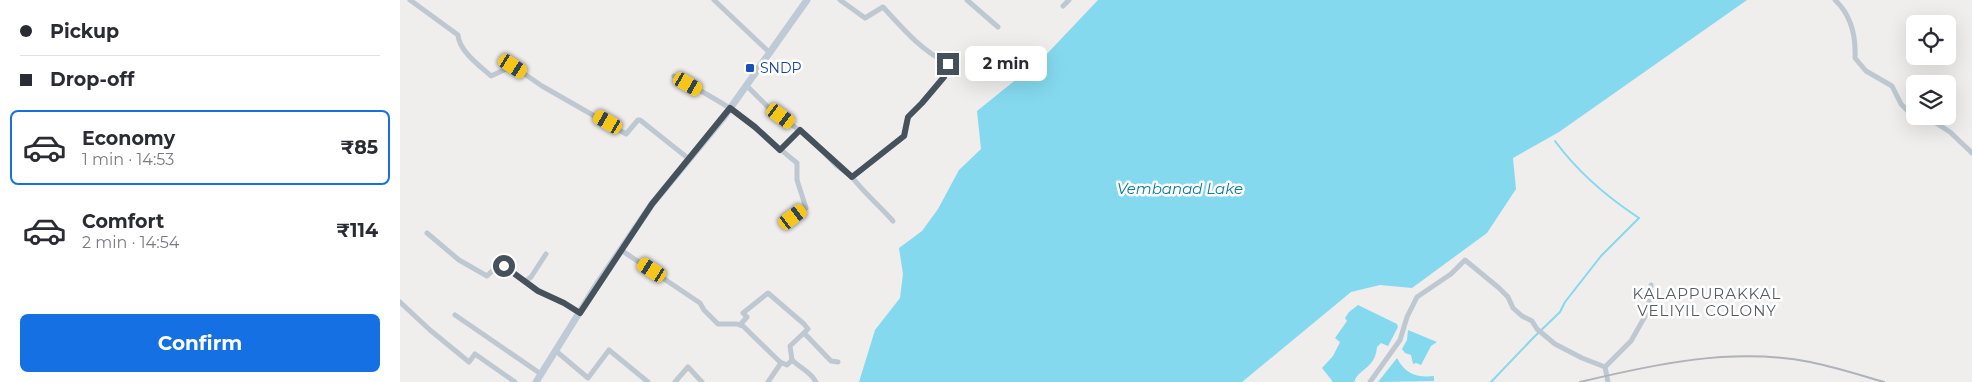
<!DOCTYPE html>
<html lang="en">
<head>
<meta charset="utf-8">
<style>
  :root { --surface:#fff; --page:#f7f7f7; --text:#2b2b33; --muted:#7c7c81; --line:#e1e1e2; --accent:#1470e3 }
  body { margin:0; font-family:Montserrat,sans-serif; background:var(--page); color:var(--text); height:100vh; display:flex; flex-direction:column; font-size:19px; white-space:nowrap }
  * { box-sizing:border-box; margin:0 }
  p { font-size:16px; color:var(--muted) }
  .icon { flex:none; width:28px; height:28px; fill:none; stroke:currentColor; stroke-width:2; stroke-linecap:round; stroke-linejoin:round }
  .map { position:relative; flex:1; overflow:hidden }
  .drawer { display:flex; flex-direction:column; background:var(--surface); width:400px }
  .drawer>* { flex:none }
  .banner { display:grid; align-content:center; height:110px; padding:0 20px; background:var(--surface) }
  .fabs { position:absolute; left:1506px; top:15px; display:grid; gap:10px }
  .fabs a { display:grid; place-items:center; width:50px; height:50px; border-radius:8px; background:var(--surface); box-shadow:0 5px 20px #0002; font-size:25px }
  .end { position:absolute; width:22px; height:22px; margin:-11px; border:6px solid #45515b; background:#fff; box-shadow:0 0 0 2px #fff }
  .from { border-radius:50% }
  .bubble { position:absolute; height:35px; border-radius:8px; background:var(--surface); box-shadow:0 5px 20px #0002; font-size:16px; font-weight:700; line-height:35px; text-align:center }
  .car { position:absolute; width:15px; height:30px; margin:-15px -8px; border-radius:6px; box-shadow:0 0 4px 1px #0007; background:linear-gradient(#f5c518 24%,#345 0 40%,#f5c518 0 76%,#345 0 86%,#f5c518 0) }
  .banner b { display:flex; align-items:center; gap:18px; height:48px; font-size:19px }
  .banner b+b { border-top:1px solid var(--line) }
  .banner i { width:12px; height:12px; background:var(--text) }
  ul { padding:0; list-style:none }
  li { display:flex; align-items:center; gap:15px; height:75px; margin:0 10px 8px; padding:0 10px; border:2px solid transparent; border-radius:8px }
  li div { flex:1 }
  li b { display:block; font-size:19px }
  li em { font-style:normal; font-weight:700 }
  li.selected { border-color:var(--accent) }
  li>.icon { width:45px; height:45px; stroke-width:1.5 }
  .action { display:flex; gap:10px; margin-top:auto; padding:10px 20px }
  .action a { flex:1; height:58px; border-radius:8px; background:var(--accent); color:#fff; font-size:20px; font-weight:700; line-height:58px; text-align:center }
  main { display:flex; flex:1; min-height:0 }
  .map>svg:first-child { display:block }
  .water { fill:#84d9ee }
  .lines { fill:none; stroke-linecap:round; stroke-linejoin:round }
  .stream { stroke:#84d9ee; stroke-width:2 }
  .street { stroke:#bdc8d0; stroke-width:5 }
  .secondary { stroke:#bfcad7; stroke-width:7 }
  .rail { stroke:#afb2b8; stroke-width:2 }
  .route { stroke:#45515b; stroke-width:6 }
  .transit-dot { fill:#1a4fb4; stroke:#fff; stroke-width:2 }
  .labels { text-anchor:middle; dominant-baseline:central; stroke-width:5; stroke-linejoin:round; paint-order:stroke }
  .transit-label { font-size:14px; fill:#164399; stroke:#fff; text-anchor:start }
  .water-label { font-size:15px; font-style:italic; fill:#097e9b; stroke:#fff }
  .neighbourhood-label { font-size:15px; letter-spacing:1px; fill:#595d62; stroke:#fff }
</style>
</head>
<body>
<main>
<section class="drawer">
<div class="banner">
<b><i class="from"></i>Pickup</b>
<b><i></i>Drop-off</b>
</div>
<ul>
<li class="selected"><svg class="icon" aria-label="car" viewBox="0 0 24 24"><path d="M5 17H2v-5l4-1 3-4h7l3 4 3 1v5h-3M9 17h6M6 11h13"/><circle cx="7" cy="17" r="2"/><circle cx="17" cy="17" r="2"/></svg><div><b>Economy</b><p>1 min · 14:53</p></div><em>₹85</em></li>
<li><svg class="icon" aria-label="car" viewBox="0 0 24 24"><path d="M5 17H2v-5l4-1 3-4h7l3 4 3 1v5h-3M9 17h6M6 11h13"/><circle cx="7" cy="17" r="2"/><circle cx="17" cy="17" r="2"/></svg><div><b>Comfort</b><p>2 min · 14:54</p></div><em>₹114</em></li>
</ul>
<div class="action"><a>Confirm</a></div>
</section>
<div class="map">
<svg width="1572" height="382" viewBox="0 0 1572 382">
  <rect width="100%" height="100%" fill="#f0eded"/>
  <g class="water">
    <polygon points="698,0 1347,0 1159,132 1113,158 1116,189 1087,233 1012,288 980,285 951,292 842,382 459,382 475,330 500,298 503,274 499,248 522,231 538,209 559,170 581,149 577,111 643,58"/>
    <path d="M958 305 997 324 998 327 988 346 981 343 977 347C975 369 960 367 954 382H933L922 368 933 356 940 342 935 338 947 321 945 318 949 312Z"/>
    <polygon points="1008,330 1037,342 1031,346 1021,365 1016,363 1013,364 1011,355 1005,353 1002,349 1007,340"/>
    <path d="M997 358C1005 374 1017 378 1034 376V381L978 382Z"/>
  </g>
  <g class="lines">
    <path class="stream" d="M1091 382 1133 338 1160 312 1165 302 1201 256 1239 218C1207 197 1177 171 1155 141"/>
    <g class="street">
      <path d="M10 0 58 35C59 51 80 66 91 76L113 66 142 86 226 134 238 120H240L289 159"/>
      <polyline points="314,0 370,53"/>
      <polyline points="567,0 598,27"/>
      <path d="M1435 0C1451 15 1456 37 1455 58L1466 71 1492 86 1501 104 1511 114 1515 112"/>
      <polyline points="663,6 669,0"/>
      <path d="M274 76C293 87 313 97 331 109 354 125 374 145 397 163V180L406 208 393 217"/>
      <path d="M347 86 368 107 412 140 436 165 452 177 505 136 508 117 522 103 543 77 548 64C519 48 505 31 483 7L465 18 440 0"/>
      <polyline points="1525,116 1550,132 1572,153"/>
      <polyline points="380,150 400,130"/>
      <path d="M452 177C464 193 480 206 493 221"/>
      <polyline points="27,233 59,260 87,276 95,268 104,266 137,291 164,303 179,313"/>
      <polyline points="221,250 300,303 304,310 318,324 337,324 343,326 381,363 368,382"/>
      <polyline points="126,281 131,277 146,254"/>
      <polyline points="0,302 30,330 69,362 75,354 115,382"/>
      <polyline points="55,315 141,374"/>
      <polyline points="340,325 347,317 343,313 368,293 404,324 408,329 390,346 392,360 387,365 380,362"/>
      <polyline points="404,333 431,361 438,362"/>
      <polyline points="156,351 188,378 209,350 248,382"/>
      <path d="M392 360C400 368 411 372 416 382"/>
      <polyline points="275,382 288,367 302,382"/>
      <polyline points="970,382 1000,340 1007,317 1017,297 1051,274 1065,260 1099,288 1108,297 1113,308 1122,316 1132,321 1137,329 1155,344 1182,358 1205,367"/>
      <polyline points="1208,382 1205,367 1231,341 1248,311 1251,285"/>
    </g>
    <polyline class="secondary" points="136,382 194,289 252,204 324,117 407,0"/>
    <path class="rail" d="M1180 382C1255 364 1333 347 1410 362 1435 367 1460 375 1484 382"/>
  </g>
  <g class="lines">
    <polyline class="route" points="104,266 138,291 164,303 180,313 252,204 330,108 355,127 380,150 400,130 452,177 504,136 508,117 522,103 544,77 548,64"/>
  </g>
  <rect class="transit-dot" x="345" y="63" width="10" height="10" rx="2.5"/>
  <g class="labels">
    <g class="transit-label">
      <text x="360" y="68">SNDP</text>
    </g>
    <g class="water-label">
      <text x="780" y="188">Vembanad Lake</text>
    </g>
    <g class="neighbourhood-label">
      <text x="1307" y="293">KALAPPURAKKAL<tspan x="1307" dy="17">VELIYIL COLONY</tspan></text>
    </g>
  </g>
</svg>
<div class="fabs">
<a><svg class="icon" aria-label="locate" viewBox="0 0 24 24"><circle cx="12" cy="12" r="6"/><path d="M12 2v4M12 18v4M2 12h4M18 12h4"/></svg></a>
<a><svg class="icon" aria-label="layers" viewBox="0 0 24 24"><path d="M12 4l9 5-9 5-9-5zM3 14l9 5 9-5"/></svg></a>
</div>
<i class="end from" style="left:104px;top:266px"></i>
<i class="end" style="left:548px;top:64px"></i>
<div class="bubble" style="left:565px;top:46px;width:82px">2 min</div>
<i class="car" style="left:113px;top:66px;rotate:123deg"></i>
<i class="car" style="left:288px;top:84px;rotate:120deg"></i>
<i class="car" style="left:381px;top:116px;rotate:126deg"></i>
<i class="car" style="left:208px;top:122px;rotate:300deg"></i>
<i class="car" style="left:393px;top:217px;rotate:53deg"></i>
<i class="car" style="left:252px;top:270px;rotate:303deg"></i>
</div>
</main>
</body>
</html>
